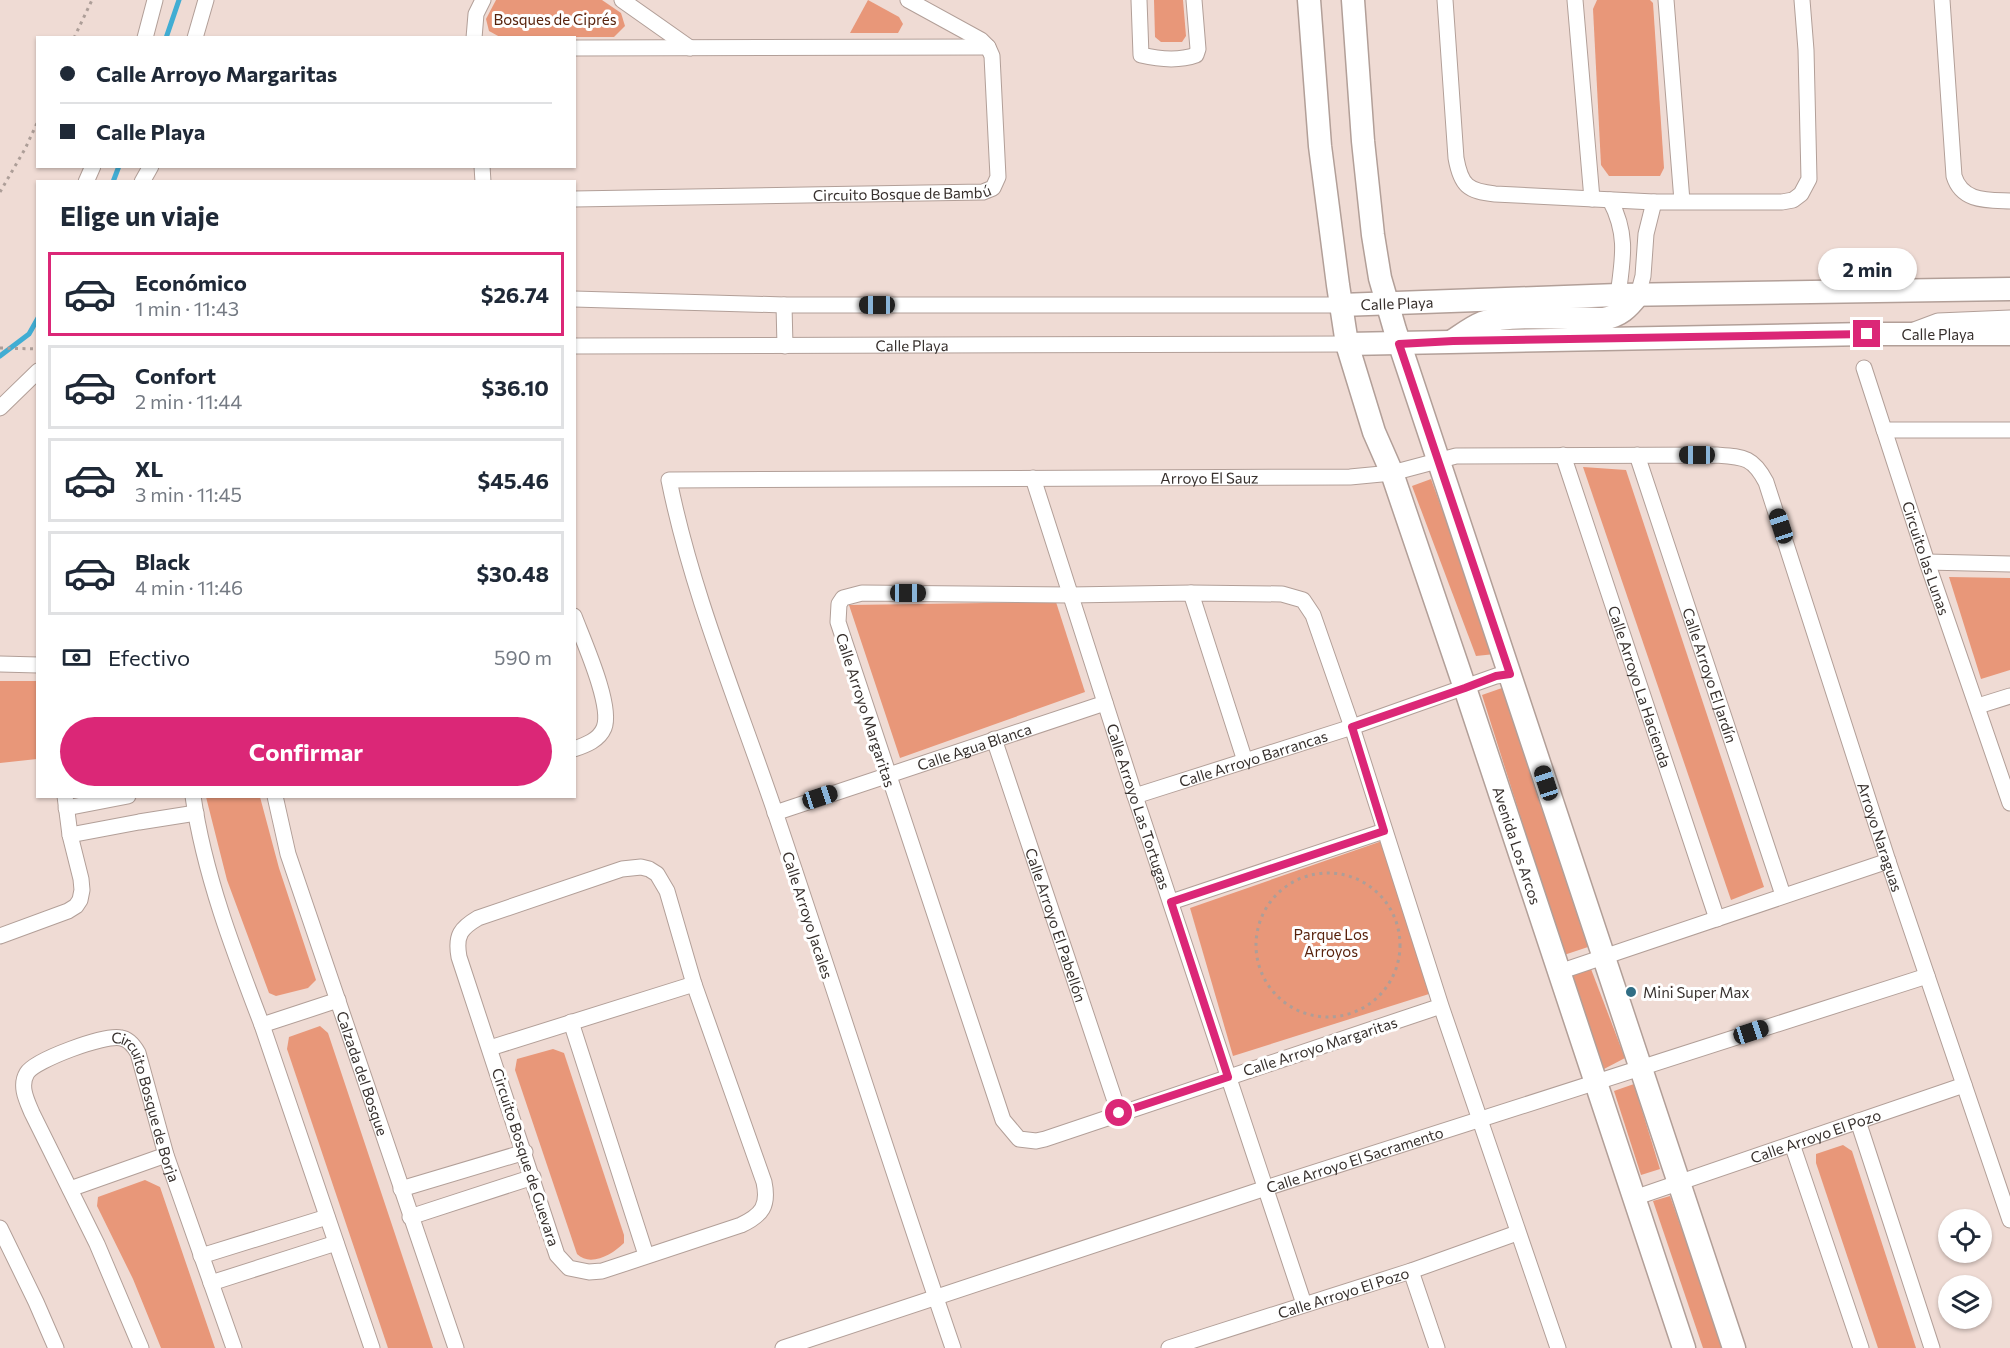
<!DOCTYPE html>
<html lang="es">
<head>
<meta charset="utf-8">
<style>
  :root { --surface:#fff; --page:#f6f6f7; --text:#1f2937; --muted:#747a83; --line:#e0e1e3; --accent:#db2777 }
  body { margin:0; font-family:Commissioner,sans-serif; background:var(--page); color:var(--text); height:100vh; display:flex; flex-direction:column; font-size:22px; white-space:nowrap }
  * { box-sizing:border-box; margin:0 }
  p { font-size:20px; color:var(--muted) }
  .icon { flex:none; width:33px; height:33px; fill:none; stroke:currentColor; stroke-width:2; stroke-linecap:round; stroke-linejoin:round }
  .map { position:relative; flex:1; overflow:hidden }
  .panel { position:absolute; left:36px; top:180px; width:540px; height:618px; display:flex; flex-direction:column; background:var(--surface); border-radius:0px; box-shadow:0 2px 4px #0004 }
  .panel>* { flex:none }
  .hud { position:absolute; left:36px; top:36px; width:540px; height:132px; border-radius:0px; box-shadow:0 2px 4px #0004; display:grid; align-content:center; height:132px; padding:0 24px; background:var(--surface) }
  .buttons { position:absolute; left:1938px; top:1209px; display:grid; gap:12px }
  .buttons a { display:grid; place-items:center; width:54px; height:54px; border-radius:50%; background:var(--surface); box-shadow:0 2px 4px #0004; font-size:30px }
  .end { position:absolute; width:27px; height:27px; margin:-14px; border:8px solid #db2777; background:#fff; box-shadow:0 0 0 3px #fff }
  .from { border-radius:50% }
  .bubble { position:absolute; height:42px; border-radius:21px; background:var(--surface); box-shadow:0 2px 4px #0004; font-size:20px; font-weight:700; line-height:42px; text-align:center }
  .car { position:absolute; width:18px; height:36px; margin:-18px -9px; border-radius:8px; box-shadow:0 0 4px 2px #0007; background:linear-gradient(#222 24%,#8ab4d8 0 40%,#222 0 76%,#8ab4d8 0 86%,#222 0) }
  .hud b { display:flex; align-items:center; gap:21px; height:57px; font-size:22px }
  .hud b+b { border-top:2px solid var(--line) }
  .hud i { width:15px; height:15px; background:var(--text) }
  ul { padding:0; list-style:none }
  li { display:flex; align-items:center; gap:18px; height:84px; margin:0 12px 9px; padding:0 12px; border:3px solid var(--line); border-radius:0px }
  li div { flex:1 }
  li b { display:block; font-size:22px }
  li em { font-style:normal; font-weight:700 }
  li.current { border-color:var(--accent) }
  li>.icon { width:54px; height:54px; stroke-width:1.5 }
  h2 { padding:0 24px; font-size:27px; line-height:72px }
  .pay { display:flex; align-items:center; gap:15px; height:66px; padding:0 24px; font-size:22px }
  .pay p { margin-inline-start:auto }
  .primary-button { display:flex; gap:12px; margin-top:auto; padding:12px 24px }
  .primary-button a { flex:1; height:69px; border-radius:36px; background:var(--accent); color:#fff; font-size:24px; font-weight:700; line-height:69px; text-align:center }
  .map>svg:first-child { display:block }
  .green { fill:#e89779 }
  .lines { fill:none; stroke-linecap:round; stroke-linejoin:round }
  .stream { stroke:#41add3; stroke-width:5 }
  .street-casing { stroke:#b29f98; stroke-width:17 }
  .secondary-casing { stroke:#b29f98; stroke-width:25 }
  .path { stroke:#ad9e98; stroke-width:3; stroke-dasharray:3 4.5; stroke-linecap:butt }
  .street { stroke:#fff; stroke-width:15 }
  .secondary { stroke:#fff; stroke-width:22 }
  .route { stroke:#db2777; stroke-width:8 }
  .poi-dot { fill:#306d84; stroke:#fff; stroke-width:2 }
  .labels { text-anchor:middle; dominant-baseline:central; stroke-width:6; stroke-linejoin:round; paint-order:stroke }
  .park-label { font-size:15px; fill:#58230d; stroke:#fff }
  .street-label { font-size:15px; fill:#37302d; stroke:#fff }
  .poi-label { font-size:15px; fill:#37302d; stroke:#fff; text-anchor:start }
</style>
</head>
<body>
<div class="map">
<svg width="2010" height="1348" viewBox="0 0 2010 1348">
  <rect width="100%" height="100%" fill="#efdbd4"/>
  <g class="green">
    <polygon points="496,0 602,0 621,13 625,26 614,37 500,37 489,31 486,19"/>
    <polygon points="868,0 899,17 903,24 898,33 850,33"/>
    <polygon points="1154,0 1183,0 1186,36 1182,42 1161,42 1155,37"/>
    <polygon points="1597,0 1650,0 1653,3 1664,168 1660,176 1609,176 1601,165 1593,9"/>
    <polygon points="1583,467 1626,470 1764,887 1731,900"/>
    <polygon points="1431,479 1495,654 1476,656 1412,486"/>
    <polygon points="1949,577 2010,578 2010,670 1981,679"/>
    <polygon points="1056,602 1085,692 900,758 849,605"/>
    <polygon points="0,681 37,681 37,759 0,763"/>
    <polygon points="1502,688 1588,947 1564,955 1482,695"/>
    <polygon points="206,797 260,797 279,868 316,980 308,988 276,996 269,993 227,880"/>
    <polygon points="1382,841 1429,994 1233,1056 1190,908"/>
    <polygon points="1591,969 1625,1058 1604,1069 1572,975"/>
    <polygon points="320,1026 328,1033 433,1348 388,1348 287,1049 289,1037"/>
    <path d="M553 1049 564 1053 624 1235V1243C612 1255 590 1267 577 1254L515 1070 517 1059Z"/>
    <polygon points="1634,1084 1660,1169 1641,1175 1614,1091"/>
    <polygon points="1843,1145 1852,1151 1916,1348 1878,1348 1816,1163 1816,1154"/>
    <polygon points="145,1180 160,1187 215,1348 161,1348 133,1279 97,1206 98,1197"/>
    <polygon points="1670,1196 1724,1348 1703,1348 1653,1201"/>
  </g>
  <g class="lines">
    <g class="stream">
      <polyline points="166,38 179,0"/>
      <polyline points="113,182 119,166"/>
      <polyline points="0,356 29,334 38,318"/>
    </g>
    <g class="street-casing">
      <g id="street">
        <polyline points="622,0 690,48"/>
        <path d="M1139 0 1141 55C1158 59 1179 61 1196 55L1198 49 1194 0"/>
        <path d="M1445 0 1456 158C1461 186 1468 191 1495 194L1654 202H1782L1793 200 1801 194 1809 179 1806 50 1802 0"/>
        <polyline points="1575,0 1592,199"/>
        <polyline points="1666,0 1682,201"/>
        <path d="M1942 0 1954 176C1962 202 1987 200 2010 201"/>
        <polyline points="145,38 155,0"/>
        <polyline points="195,38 206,0"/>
        <polyline points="474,38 476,14 483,0"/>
        <polyline points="574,48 988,47"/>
        <polyline points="482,166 483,182"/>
        <polyline points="86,182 93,166"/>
        <polyline points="142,182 151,166"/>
        <path id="s1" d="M574 199 983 192 993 188 998 177 992 56 988 47 981 40 908 0"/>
        <path d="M1610 200C1628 234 1623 258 1618 295"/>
        <polyline points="1638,295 1643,276 1646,234 1654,202"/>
        <polyline points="574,299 784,305 1341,305"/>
        <polyline points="784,305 785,346"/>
        <polyline points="1914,330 1938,321 2010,318"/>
        <path id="s2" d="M574 346 1347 344"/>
        <path id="s3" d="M1864 368 1927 562 2010 803"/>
        <polyline points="0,408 38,371"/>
        <polyline points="1884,430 2010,430"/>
        <path id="s4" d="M1563 455 1717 919"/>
        <path id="s5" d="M1637 455 1783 895"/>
        <path id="s6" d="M1033 478 1135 796 1304 1304"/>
        <polyline points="1927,562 2010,564"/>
        <polyline points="1191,593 1245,761"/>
        <path d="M574 616C583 640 613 706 604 728 599 740 586 745 574 749"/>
        <polyline points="0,664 38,665"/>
        <polyline points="1978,706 2010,696"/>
        <path id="s7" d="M994 739 1119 1113"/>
        <path d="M193 796C204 874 234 952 262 1025L372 1348"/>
        <path id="s8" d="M275 796 288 854 456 1348"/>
        <path id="s9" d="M1135 796 1352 727 1496 676 1510 674"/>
        <polyline points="66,808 128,796"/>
        <path id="s10" d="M775 813 1105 703"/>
        <polyline points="70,835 139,822 196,813"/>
        <path d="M641 867 649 869 657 874 667 891 694 984 764 1182C769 1206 762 1215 741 1225L602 1271 589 1272 569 1268 557 1255 459 957C455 935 461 928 478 918L622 869Z"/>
        <polyline points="1171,902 1384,831"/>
        <polyline points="0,936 68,911 76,906 80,900 82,890 81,879 70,835 65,796"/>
        <polyline points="1559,972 1888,861"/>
        <polyline points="1441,1006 1045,1139 1036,1141 1019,1139 1003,1120 838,622 839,604 843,598 862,593 1070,595 1191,593 1282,594 1303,600 1313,615 1352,727 1441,1006 1558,1348"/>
        <polyline points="571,1022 646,1255"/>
        <polyline points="262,1025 338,1000"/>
        <polyline points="490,1048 694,984"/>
        <polyline points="1858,1121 1932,1348"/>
        <polyline points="1792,1144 1861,1348"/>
        <polyline points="70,1189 166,1155"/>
        <polyline points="401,1189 525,1152"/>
        <path id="s11" d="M1634 1198 1964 1085"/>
        <polyline points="410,1217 533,1177"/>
        <polyline points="0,1228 36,1302 56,1348"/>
        <polyline points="201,1256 327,1217"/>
        <polyline points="1411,1271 1437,1348"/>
        <polyline points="211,1283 336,1243"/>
        <path id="s12" d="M141 1348 97 1244 32 1113C27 1101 19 1086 27 1073 35 1060 105 1034 121 1038 129 1039 134 1046 138 1053L166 1155 234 1348"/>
        <path id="s13" d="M783 1348 1266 1188 1927 976"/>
        <path id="s14" d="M953 1348C892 1170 835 990 775 812 738 703 692 594 669 480L1350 477 1392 473 1456 456 1717 455C1744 457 1753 457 1766 482L1888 861 2010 1220"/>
        <path id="s15" d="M1169 1348 1411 1271 1517 1233"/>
      </g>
    </g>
    <g class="secondary-casing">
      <g id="secondary">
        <path id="s16" d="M1309 0 1320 146 1338 285 1347 344 1374 432 1392 473 1465 688 1684 1348"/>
        <polyline points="1353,0 1363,141 1373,235 1380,278 1395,330 1734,1348"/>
        <path id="s17" d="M1341 305 1618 295 2010 289"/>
        <path d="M1454 340C1463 334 1472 327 1482 323 1511 313 1571 319 1603 319 1620 316 1628 308 1638 295"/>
        <path id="s18" d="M1347 344 1867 334H2010"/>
      </g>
    </g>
    <g class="path">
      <polyline points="74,38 92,0"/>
      <polyline points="0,192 25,149 38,121"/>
      <polyline points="0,348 38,349"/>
      <circle cx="1328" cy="945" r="72"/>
    </g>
    <use href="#street" class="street"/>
    <use href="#secondary" class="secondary"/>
  </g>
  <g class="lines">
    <polyline class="route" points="1119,1113 1228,1077 1171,902 1384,831 1352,727 1465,688 1496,676 1510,674 1399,344 1453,341 1867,334"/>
  </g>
  <circle class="poi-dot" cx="1631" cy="992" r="6"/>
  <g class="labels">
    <g class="park-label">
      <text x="555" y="19">Bosques de Ciprés</text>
      <text x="1331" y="934">Parque Los<tspan x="1331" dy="17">Arroyos</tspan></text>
    </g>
    <g class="street-label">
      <text stroke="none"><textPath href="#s1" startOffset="328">Circuito Bosque de Bambú</textPath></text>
      <text stroke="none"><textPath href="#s17" startOffset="56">Calle Playa</textPath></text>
      <text stroke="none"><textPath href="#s18" startOffset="591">Calle Playa</textPath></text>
      <text stroke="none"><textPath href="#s2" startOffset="338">Calle Playa</textPath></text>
      <text stroke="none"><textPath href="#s14" startOffset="1454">Arroyo El Sauz</textPath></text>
      <text stroke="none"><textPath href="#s3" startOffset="200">Circuito las Lunas</textPath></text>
      <text stroke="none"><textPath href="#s5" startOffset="232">Calle Arroyo El Jardín</textPath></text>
      <text stroke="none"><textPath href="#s4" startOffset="244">Calle Arroyo La Hacienda</textPath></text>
      <text transform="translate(866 710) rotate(72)">Calle Arroyo Margaritas</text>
      <text stroke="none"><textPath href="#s10" startOffset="210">Calle Agua Blanca</textPath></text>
      <text stroke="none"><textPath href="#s9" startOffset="124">Calle Arroyo Barrancas</textPath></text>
      <text stroke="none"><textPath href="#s6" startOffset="345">Calle Arroyo Las Tortugas</textPath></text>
      <text stroke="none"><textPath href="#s14" startOffset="2397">Arroyo Naraguas</textPath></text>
      <text stroke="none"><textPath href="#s16" startOffset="876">Avenida Los Arcos</textPath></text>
      <text transform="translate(808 915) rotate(72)">Calle Arroyo Jacales</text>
      <text stroke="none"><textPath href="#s7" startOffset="196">Calle Arroyo El Pabellón</textPath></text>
      <text transform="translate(1320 1046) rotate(-18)">Calle Arroyo Margaritas</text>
      <text stroke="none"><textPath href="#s8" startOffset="291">Calzada del Bosque</textPath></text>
      <text stroke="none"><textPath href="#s12" startOffset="477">Circuito Bosque de Borja</textPath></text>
      <text stroke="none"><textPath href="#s11" startOffset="192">Calle Arroyo El Pozo</textPath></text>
      <text transform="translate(526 1157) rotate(72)">Circuito Bosque de Guevara</text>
      <text stroke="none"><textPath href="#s13" startOffset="602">Calle Arroyo El Sacramento</textPath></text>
      <text stroke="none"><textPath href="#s15" startOffset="183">Calle Arroyo El Pozo</textPath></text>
    </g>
    <g class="poi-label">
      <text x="1643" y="992">Mini Super Max</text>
    </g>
  </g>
</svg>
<div class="buttons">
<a><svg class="icon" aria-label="locate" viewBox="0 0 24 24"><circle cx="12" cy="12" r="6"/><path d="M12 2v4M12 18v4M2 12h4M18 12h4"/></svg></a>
<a><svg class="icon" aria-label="layers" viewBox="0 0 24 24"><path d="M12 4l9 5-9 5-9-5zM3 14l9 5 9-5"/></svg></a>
</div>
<i class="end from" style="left:1119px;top:1113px"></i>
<i class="end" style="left:1867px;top:334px"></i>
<div class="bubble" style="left:1818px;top:248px;width:99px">2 min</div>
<i class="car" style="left:877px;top:305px;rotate:270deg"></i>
<i class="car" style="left:1697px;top:455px;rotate:270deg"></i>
<i class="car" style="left:1781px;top:526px;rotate:342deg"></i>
<i class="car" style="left:908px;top:593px;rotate:90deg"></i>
<i class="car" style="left:1546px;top:783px;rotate:342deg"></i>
<i class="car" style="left:820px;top:797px;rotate:72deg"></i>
<i class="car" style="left:1751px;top:1032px;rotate:72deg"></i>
<div class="hud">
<b><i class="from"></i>Calle Arroyo Margaritas</b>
<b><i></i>Calle Playa</b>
</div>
<section class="panel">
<h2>Elige un viaje</h2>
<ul>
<li class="current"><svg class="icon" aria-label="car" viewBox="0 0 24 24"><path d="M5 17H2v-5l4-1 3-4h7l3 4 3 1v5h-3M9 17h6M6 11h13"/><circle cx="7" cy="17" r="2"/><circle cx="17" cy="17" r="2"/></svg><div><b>Económico</b><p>1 min · 11:43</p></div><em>$26.74</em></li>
<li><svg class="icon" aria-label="car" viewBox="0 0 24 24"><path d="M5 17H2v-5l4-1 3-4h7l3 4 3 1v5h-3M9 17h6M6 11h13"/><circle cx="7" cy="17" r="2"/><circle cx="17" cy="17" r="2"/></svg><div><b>Confort</b><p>2 min · 11:44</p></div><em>$36.10</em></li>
<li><svg class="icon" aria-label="car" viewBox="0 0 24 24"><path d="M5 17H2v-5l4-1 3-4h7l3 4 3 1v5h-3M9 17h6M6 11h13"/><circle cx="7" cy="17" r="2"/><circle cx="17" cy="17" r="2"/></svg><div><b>XL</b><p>3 min · 11:45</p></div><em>$45.46</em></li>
<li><svg class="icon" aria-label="car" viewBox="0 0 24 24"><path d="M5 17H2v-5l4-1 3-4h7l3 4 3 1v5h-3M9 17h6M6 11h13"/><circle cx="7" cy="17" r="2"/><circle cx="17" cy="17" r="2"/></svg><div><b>Black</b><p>4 min · 11:46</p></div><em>$30.48</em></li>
</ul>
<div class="pay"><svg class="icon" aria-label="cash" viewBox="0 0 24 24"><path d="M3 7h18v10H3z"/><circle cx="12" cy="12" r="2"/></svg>Efectivo<p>590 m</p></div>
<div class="primary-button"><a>Confirmar</a></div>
</section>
</div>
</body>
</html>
